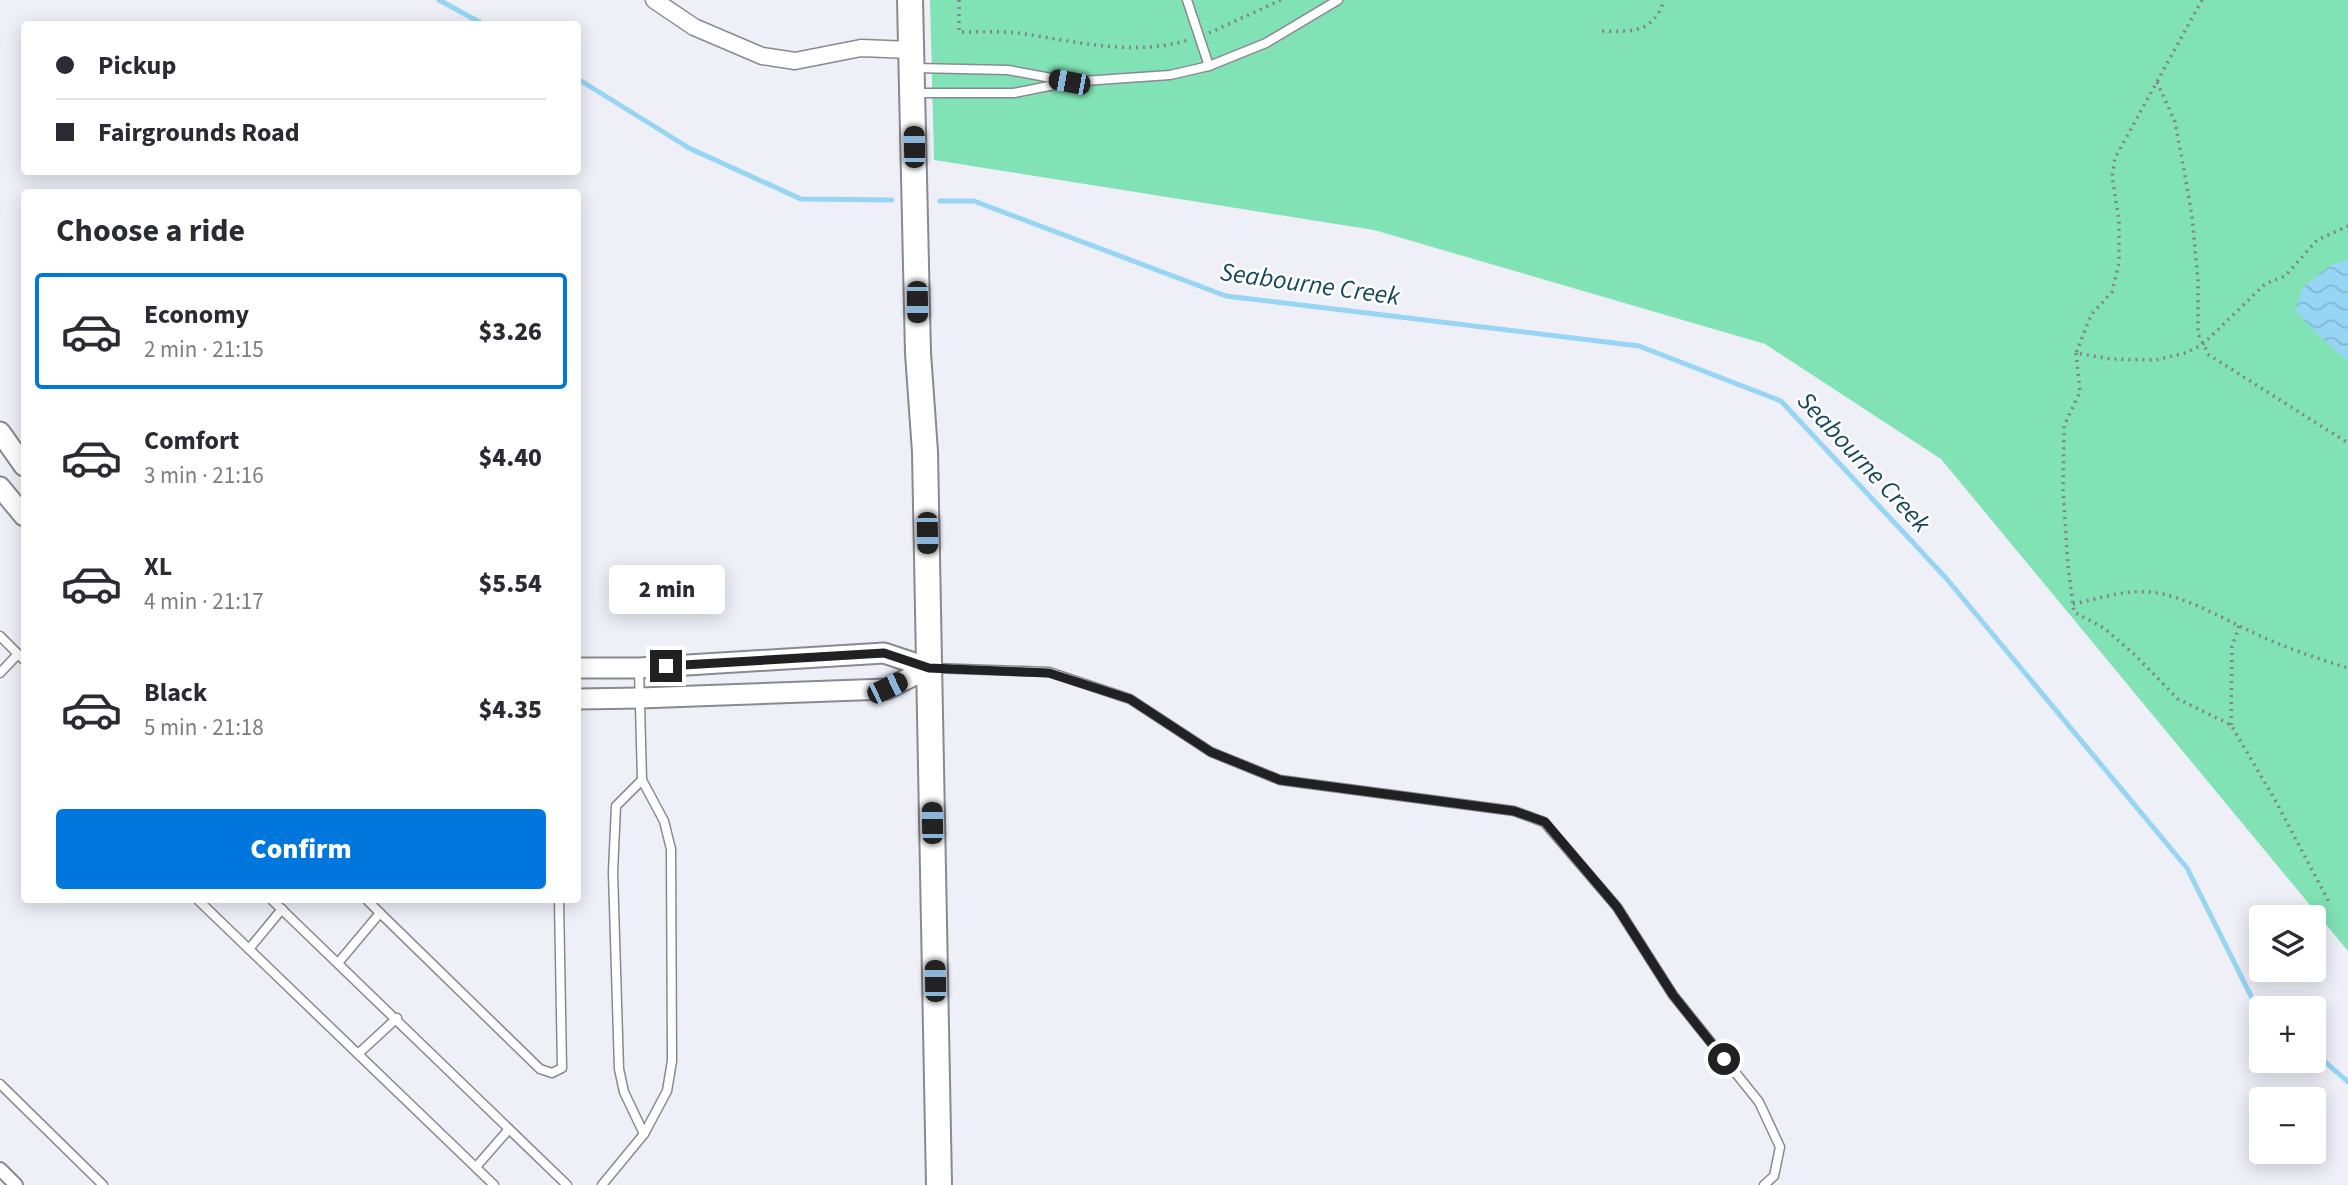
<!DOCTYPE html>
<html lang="en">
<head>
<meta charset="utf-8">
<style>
  :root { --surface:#fff; --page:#f2f2f3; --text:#2b2b33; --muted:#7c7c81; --line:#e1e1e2; --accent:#0177de }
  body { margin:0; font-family:"Source Sans 3",sans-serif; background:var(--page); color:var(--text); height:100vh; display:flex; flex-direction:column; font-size:26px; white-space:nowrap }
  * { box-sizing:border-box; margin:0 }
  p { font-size:23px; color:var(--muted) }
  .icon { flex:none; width:38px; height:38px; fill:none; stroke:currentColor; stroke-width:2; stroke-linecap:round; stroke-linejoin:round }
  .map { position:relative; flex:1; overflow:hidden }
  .panel { position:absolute; left:21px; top:189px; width:560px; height:714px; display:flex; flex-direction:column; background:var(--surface); border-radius:7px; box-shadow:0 4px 18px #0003 }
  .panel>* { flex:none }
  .hud { position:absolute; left:21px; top:21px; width:560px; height:154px; border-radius:7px; box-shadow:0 4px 18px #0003; display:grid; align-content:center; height:154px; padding:0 35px; background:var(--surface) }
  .buttons { position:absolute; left:2249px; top:905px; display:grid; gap:14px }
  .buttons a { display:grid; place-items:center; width:77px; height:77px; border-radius:7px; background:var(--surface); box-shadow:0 4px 18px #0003; font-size:35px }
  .end { position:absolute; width:32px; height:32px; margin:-16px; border:9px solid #212124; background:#fff; box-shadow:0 0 0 4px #fff }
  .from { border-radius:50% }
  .bubble { position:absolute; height:49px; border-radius:7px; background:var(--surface); box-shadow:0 4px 18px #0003; font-size:23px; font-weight:800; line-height:49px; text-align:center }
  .car { position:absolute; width:21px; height:42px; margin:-21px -10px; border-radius:9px; box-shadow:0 0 5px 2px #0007; background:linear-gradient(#222 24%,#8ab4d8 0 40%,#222 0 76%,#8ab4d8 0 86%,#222 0) }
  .hud b { display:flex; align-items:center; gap:24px; height:66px; font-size:26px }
  .hud b+b { border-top:2px solid var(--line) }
  .hud i { width:18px; height:18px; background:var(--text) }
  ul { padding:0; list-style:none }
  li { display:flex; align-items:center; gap:21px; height:116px; margin:0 14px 10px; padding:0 21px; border:4px solid transparent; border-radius:7px }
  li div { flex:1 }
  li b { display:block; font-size:26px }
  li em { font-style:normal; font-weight:800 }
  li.selected { border-color:var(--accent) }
  li>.icon { width:63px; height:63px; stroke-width:1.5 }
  h2 { padding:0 35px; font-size:32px; line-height:84px }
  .button { display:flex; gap:14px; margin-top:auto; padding:14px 35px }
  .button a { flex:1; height:80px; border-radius:7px; background:var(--accent); color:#fff; font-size:28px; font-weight:800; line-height:80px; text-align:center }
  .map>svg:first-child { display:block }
  .green { fill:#81e2b5 }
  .water { fill:url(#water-waves) }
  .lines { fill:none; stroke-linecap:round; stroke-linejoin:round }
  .stream { stroke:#96d5f4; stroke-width:5 }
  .service-casing { stroke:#898991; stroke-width:11 }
  .pedestrian-casing { stroke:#898991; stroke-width:16 }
  .minor-casing { stroke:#898991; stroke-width:19 }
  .tertiary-casing { stroke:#898991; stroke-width:23 }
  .primary-casing { stroke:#898991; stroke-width:28 }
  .path { stroke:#838389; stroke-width:3.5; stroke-dasharray:2 5; stroke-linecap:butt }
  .service { stroke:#fff; stroke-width:8 }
  .pedestrian { stroke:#fff; stroke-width:12 }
  .minor { stroke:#fff; stroke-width:16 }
  .tertiary { stroke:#fff; stroke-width:19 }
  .primary { stroke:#fff; stroke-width:24 }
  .route { stroke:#212124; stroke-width:9 }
  .labels { text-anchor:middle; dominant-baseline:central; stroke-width:5; stroke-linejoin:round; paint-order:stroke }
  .water-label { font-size:26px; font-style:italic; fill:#15485d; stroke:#fff }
</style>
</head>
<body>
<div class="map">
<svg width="2348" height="1185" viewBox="0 0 2348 1185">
  <defs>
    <pattern id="water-waves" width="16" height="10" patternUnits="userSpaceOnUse" patternTransform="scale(1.75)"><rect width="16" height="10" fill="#96d5f4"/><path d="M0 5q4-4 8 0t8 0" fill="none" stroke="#81b7d1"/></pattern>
  </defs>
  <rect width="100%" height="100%" fill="#efeff8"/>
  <polygon class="green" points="930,0 2348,0 2348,951 1941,459 1765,344 1374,230 934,160"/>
  <polygon class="water" points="2348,259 2348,361 2319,336 2295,310 2303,287 2330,266"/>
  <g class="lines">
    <g class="stream">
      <polyline points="439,0 483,24"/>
      <polyline points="578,79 689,148 801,199 892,200"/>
      <polyline points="940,201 974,201 1226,296 1639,346 1781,401 1946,578 2187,868 2253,1000 2263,1008"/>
      <polyline points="2314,1052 2348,1082"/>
    </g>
    <g class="service-casing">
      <g id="service">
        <polyline points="1187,0 1209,66"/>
        <polyline points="915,68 1008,70 1062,80"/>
        <polyline points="916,93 1014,93 1069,82 1170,75 1209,66 1266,43 1338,0"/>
        <polyline points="0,636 24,660"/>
        <polyline points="932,668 1049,672 1130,699 1211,752 1280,780 1514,811 1544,822 1617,907 1673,995 1759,1102 1780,1147 1774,1176 1764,1185"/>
        <polyline points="0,673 18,654"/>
        <polyline points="642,780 616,806 613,872 619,1069 624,1092 644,1134"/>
        <polyline points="198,900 494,1185"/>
        <polyline points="272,900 567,1185"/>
        <polyline points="380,913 540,1069 552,1073 562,1068 559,900"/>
        <polyline points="249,949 282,909"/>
        <polyline points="338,963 380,913 367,900"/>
        <polyline points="358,1054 397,1018"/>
        <polyline points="0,1084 103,1185"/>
        <polyline points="476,1167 509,1129"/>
        <polyline points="602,1185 644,1134 667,1091 672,1061 671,849 664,821 642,780 639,668"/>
      </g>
    </g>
    <g class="pedestrian-casing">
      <polyline id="pedestrian" points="0,1169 16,1185"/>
    </g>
    <g class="minor-casing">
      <polyline id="minor" points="654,0 694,27 762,56 795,61 861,48 912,50"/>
    </g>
    <g class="tertiary-casing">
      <g id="tertiary">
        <polyline points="0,432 24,466"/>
        <polyline points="0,487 24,516"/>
        <polyline points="578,668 639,668 884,653 929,668"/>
        <polyline points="578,699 640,698 887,689 929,668"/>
      </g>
    </g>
    <g class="primary-casing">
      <polyline id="primary" points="910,0 918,353 925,452 939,1185"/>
    </g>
    <g class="path">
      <path d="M959 0V32C979 32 998 31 1018 33 1075 41 1131 57 1189 40"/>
      <polyline points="2202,0 2115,158 2112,177 2119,220 2119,263 2112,292 2091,315 2076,353 2111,359 2156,360 2185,353 2202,345 2265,284 2285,276 2317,240 2348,226"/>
      <path d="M1602 31C1631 32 1654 33 1664 0"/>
      <polyline points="1209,33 1281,0"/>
      <polyline points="2157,82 2175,122 2183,165 2192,216 2198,281 2198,334 2209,355 2348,443"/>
      <polyline points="2076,353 2080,392 2064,426 2063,490 2068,566 2074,612 2104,628 2135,655 2178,699 2231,725 2274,798 2329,902"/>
      <path d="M2073 604C2101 598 2129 588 2158 593 2192 600 2222 618 2252 632 2283 647 2316 658 2348 668"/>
      <polyline points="2231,725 2232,647 2239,626"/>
    </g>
    <use href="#service" class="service"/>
    <use href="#pedestrian" class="pedestrian"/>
    <use href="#minor" class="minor"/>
    <use href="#tertiary" class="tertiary"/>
    <use href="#primary" class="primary"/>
  </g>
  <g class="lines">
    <polyline class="route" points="666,666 884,653 929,668 1049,673 1130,699 1211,752 1280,780 1514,811 1545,822 1617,907 1673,995 1724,1059"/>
  </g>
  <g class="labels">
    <g class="water-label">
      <text transform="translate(1310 284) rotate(8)">Seabourne Creek</text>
      <text transform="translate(1864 462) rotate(47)">Seabourne Creek</text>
    </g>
  </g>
</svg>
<div class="buttons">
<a><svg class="icon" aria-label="layers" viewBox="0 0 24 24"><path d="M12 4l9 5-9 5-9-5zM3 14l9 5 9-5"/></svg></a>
<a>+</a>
<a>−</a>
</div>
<i class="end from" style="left:1724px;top:1059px"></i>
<i class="end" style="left:666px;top:666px"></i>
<div class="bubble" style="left:609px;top:565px;width:116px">2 min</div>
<i class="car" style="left:1069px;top:82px;rotate:281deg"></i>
<i class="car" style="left:914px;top:147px;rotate:359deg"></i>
<i class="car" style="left:917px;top:302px;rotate:179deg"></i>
<i class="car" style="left:927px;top:533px;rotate:179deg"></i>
<i class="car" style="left:887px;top:688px;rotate:64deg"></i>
<i class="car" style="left:932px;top:823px;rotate:359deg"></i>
<i class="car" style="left:935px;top:981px;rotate:359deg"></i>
<div class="hud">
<b><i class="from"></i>Pickup</b>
<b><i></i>Fairgrounds Road</b>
</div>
<section class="panel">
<h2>Choose a ride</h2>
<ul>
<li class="selected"><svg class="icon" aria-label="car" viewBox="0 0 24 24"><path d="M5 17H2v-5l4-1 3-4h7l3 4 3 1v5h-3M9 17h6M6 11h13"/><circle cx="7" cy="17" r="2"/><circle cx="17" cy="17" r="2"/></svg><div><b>Economy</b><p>2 min · 21:15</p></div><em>$3.26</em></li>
<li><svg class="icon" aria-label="car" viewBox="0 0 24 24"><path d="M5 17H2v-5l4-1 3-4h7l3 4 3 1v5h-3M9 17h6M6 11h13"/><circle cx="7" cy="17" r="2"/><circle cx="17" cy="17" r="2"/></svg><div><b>Comfort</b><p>3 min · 21:16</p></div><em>$4.40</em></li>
<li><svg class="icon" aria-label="car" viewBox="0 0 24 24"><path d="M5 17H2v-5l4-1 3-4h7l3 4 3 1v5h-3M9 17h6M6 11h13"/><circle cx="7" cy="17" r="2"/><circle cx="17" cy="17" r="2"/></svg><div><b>XL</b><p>4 min · 21:17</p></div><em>$5.54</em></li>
<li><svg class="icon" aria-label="car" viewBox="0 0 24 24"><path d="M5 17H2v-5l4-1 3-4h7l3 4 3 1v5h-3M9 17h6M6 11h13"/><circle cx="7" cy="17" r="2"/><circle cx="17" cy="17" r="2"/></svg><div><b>Black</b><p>5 min · 21:18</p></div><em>$4.35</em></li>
</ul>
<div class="button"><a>Confirm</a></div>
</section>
</div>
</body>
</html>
